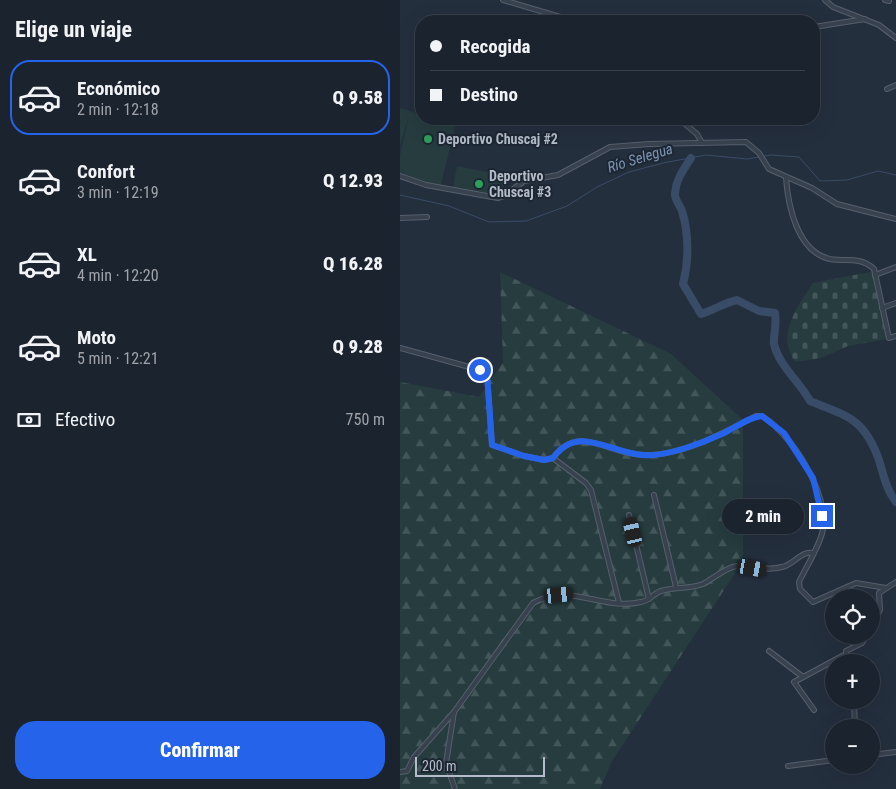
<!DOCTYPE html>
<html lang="es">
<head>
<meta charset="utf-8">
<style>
  :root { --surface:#1b232e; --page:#282f3a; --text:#f1f3f6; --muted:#a0a4aa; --line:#39404a; --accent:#2563eb }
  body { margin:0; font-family:"Roboto Condensed",sans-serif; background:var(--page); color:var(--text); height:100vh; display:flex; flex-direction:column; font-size:19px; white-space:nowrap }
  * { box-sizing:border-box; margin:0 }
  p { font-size:16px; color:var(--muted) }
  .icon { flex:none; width:28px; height:28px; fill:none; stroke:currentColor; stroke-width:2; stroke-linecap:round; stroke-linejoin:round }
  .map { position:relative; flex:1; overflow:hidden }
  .sheet { display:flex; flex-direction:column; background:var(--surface); width:400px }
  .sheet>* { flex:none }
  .hud { position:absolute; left:15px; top:15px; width:405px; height:110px; border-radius:20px; box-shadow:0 5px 20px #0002,0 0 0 1px var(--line); display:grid; align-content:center; height:110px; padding:0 15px; background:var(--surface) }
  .controls { position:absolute; left:425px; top:589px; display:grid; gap:10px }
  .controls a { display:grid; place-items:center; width:55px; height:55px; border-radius:50%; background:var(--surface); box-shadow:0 5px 20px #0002,0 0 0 1px var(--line); font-size:25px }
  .scale { position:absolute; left:15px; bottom:12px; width:130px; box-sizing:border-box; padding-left:5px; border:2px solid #b4bcc9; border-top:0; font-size:14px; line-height:18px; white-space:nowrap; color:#b4bcc9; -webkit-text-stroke:4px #1d2633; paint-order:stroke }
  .end { position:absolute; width:22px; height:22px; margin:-11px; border:6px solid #2563eb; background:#fff; box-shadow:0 0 0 2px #fff }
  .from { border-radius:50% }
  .bubble { position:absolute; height:35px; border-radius:18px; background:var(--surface); box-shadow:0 5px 20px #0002,0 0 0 1px var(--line); font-size:16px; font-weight:800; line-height:35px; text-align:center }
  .car { position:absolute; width:15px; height:30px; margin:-15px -8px; border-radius:6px; box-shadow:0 0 4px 1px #0007; background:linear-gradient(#222 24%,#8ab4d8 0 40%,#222 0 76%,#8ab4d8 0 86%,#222 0) }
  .hud b { display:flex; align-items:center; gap:18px; height:48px; font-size:19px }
  .hud b+b { border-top:1px solid var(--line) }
  .hud i { width:12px; height:12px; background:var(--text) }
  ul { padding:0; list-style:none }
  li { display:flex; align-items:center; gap:15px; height:75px; margin:0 10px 8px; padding:0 5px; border:2px solid transparent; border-radius:20px }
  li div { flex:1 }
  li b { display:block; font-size:19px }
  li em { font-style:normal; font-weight:800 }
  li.selected { border-color:var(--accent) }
  li>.icon { width:45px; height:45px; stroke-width:1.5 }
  h2 { padding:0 15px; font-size:22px; line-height:60px }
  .pay { display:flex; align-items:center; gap:12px; height:55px; padding:0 15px; font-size:19px }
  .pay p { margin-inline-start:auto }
  .button { display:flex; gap:10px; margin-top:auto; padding:10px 15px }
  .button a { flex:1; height:58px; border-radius:20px; background:var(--accent); color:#fff; font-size:20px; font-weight:800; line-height:58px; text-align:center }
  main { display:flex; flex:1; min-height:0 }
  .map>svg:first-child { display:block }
  .green { fill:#263c3f }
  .forest { fill:url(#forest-firs) }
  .cemetery { fill:url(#cemetery-stones) }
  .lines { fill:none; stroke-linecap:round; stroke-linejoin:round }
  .stream { stroke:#394c67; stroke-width:1 }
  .river { stroke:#394c67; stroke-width:8 }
  .minor-casing { stroke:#565f6c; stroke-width:6 }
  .minor { stroke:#38414e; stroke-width:4 }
  .route { stroke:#2563eb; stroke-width:6 }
  .leisure-dot { fill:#2e9e5b; stroke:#1d2633; stroke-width:2 }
  .labels { text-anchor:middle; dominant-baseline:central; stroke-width:4; stroke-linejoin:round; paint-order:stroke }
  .poi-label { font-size:14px; font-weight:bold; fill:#b4bcc9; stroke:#1d2633; text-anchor:start }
  .water-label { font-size:15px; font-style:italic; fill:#7c92b1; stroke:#1d2633 }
</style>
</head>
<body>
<main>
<section class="sheet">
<h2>Elige un viaje</h2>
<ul>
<li class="selected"><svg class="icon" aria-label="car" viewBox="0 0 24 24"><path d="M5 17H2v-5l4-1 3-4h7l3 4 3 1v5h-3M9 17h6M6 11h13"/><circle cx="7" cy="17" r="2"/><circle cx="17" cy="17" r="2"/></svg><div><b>Económico</b><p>2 min · 12:18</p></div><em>Q 9.58</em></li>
<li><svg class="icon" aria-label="car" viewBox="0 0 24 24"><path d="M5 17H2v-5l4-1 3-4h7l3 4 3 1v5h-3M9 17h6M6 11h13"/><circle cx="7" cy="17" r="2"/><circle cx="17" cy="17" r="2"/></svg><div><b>Confort</b><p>3 min · 12:19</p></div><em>Q 12.93</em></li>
<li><svg class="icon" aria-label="car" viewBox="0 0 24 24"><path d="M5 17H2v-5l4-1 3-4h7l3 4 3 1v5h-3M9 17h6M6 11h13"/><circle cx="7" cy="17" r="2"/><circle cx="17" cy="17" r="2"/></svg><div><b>XL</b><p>4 min · 12:20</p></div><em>Q 16.28</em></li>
<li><svg class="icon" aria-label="car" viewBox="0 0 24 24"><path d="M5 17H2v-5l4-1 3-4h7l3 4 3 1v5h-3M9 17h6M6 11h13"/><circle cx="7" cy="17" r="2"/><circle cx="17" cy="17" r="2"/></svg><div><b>Moto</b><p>5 min · 12:21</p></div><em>Q 9.28</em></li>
</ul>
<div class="pay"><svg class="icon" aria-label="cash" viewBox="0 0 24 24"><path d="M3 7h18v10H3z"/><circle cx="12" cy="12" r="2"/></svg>Efectivo<p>750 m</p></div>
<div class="button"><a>Confirmar</a></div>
</section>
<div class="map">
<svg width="496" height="789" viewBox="0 0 496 789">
  <defs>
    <pattern id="forest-firs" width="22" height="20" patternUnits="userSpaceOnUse" patternTransform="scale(1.25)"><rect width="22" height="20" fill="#263c3f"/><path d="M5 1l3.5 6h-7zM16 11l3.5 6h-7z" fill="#435659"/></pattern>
    <pattern id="cemetery-stones" width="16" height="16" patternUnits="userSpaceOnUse" patternTransform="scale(1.25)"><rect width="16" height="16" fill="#263c3f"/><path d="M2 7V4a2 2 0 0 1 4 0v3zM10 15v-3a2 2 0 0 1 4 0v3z" fill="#435659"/></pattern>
  </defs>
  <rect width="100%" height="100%" fill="#242f3e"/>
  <g class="green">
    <polygon points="0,108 21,115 21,119 38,119 56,123 40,188 0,178 0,155 9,116 0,146"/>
    <polygon points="57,166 106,176 101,202 52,192"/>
  </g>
  <polygon class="forest" points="100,272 271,354 343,420 343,561 212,761 200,789 0,789 0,382 79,397 103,362"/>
  <path class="cemetery" d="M475 271 487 339 448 346 421 358 395 362C376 333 397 308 413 283Z"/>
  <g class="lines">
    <polyline class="stream" points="0,195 49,206 89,222 126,221 167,206 197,187 229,172 263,163 306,155 347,159 371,155 399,157 420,181 447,180 478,171 496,175"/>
    <path class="river" d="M291 158C284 169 276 179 275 193 274 199 280 205 282 211 289 234 289 261 283 284L301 314C314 310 324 303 337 300L359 311 375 313C377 325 373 337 374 344 379 366 400 382 410 401 447 416 464 418 479 460 484 476 486 489 496 502"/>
    <g class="minor-casing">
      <g id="minor">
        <polyline points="103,0 174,21"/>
        <polyline points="425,0 433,7 479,25 496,38"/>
        <polyline points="485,0 489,1"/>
        <polyline points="414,27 465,19"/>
        <polyline points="487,89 496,85"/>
        <polyline points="279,119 297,134 302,143"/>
        <polyline points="0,176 26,185 98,198 104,196 124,181 158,175 210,147 249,144 346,142 359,153 369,169 412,188 437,204 496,219"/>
        <path d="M386 178C388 205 397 252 430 259 447 262 460 256 474 269L489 338 496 336"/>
        <polyline points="0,218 27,217"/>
        <polyline points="475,275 496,267"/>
        <polyline points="482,308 496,303"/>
        <path d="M0 348 84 371 87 374 92 445 124 456 144 460 153 458C179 422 209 455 244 455 281 456 324 433 356 416H362C392 435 428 491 423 529 421 544 406 567 399 582L400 589 413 602 456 583 486 588"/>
        <polyline points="153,458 186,483 191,490 219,603"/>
        <polyline points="254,495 276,587"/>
        <polyline points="229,515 249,599"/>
        <polyline points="471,626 480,610 479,593 496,582"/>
        <polyline points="369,651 403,677"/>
        <polyline points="447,662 446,651 462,643 467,635"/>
        <polyline points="454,700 455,728"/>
        <polyline points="414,710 394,682 446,654"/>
        <polyline points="471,755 496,752"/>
        <polyline points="388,766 434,760"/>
        <polyline points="0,772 7,771 14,757 54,712"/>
        <path d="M55 789 46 763 54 712 133 603C171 582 203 611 241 602 249 601 254 593 261 591 274 587 290 589 303 584 313 579 326 567 337 566 352 564 365 572 382 567 393 565 401 551 412 553"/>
      </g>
    </g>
    <use href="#minor" class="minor"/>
  </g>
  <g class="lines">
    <path class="route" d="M80 370 87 374 92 445 124 456 144 460 153 458C178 423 209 453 243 455 266 457 303 443 324 433 336 427 349 417 362 416L384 433 413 478 422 516"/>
  </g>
  <g class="leisure-dot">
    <circle cx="28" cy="139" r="5"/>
    <circle cx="79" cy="184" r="5"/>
  </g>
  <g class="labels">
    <g class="poi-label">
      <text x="38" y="139">Deportivo Chuscaj #2</text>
      <text x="89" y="176">Deportivo<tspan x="89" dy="16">Chuscaj #3</tspan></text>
    </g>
    <g class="water-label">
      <text transform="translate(240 158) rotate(-17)">Río Selegua</text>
    </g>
  </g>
</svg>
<div class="controls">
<a><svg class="icon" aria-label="locate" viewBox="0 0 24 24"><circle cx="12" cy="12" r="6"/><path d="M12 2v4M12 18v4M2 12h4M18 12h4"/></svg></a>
<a>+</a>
<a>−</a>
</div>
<div class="scale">200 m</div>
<i class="end from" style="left:80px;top:370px"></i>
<i class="end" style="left:422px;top:516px"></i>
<div class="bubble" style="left:322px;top:499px;width:82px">2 min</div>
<i class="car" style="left:233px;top:532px;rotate:347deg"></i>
<i class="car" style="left:352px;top:568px;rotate:100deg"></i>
<i class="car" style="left:159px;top:595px;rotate:84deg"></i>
<div class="hud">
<b><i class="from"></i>Recogida</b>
<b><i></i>Destino</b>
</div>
</div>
</main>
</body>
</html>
